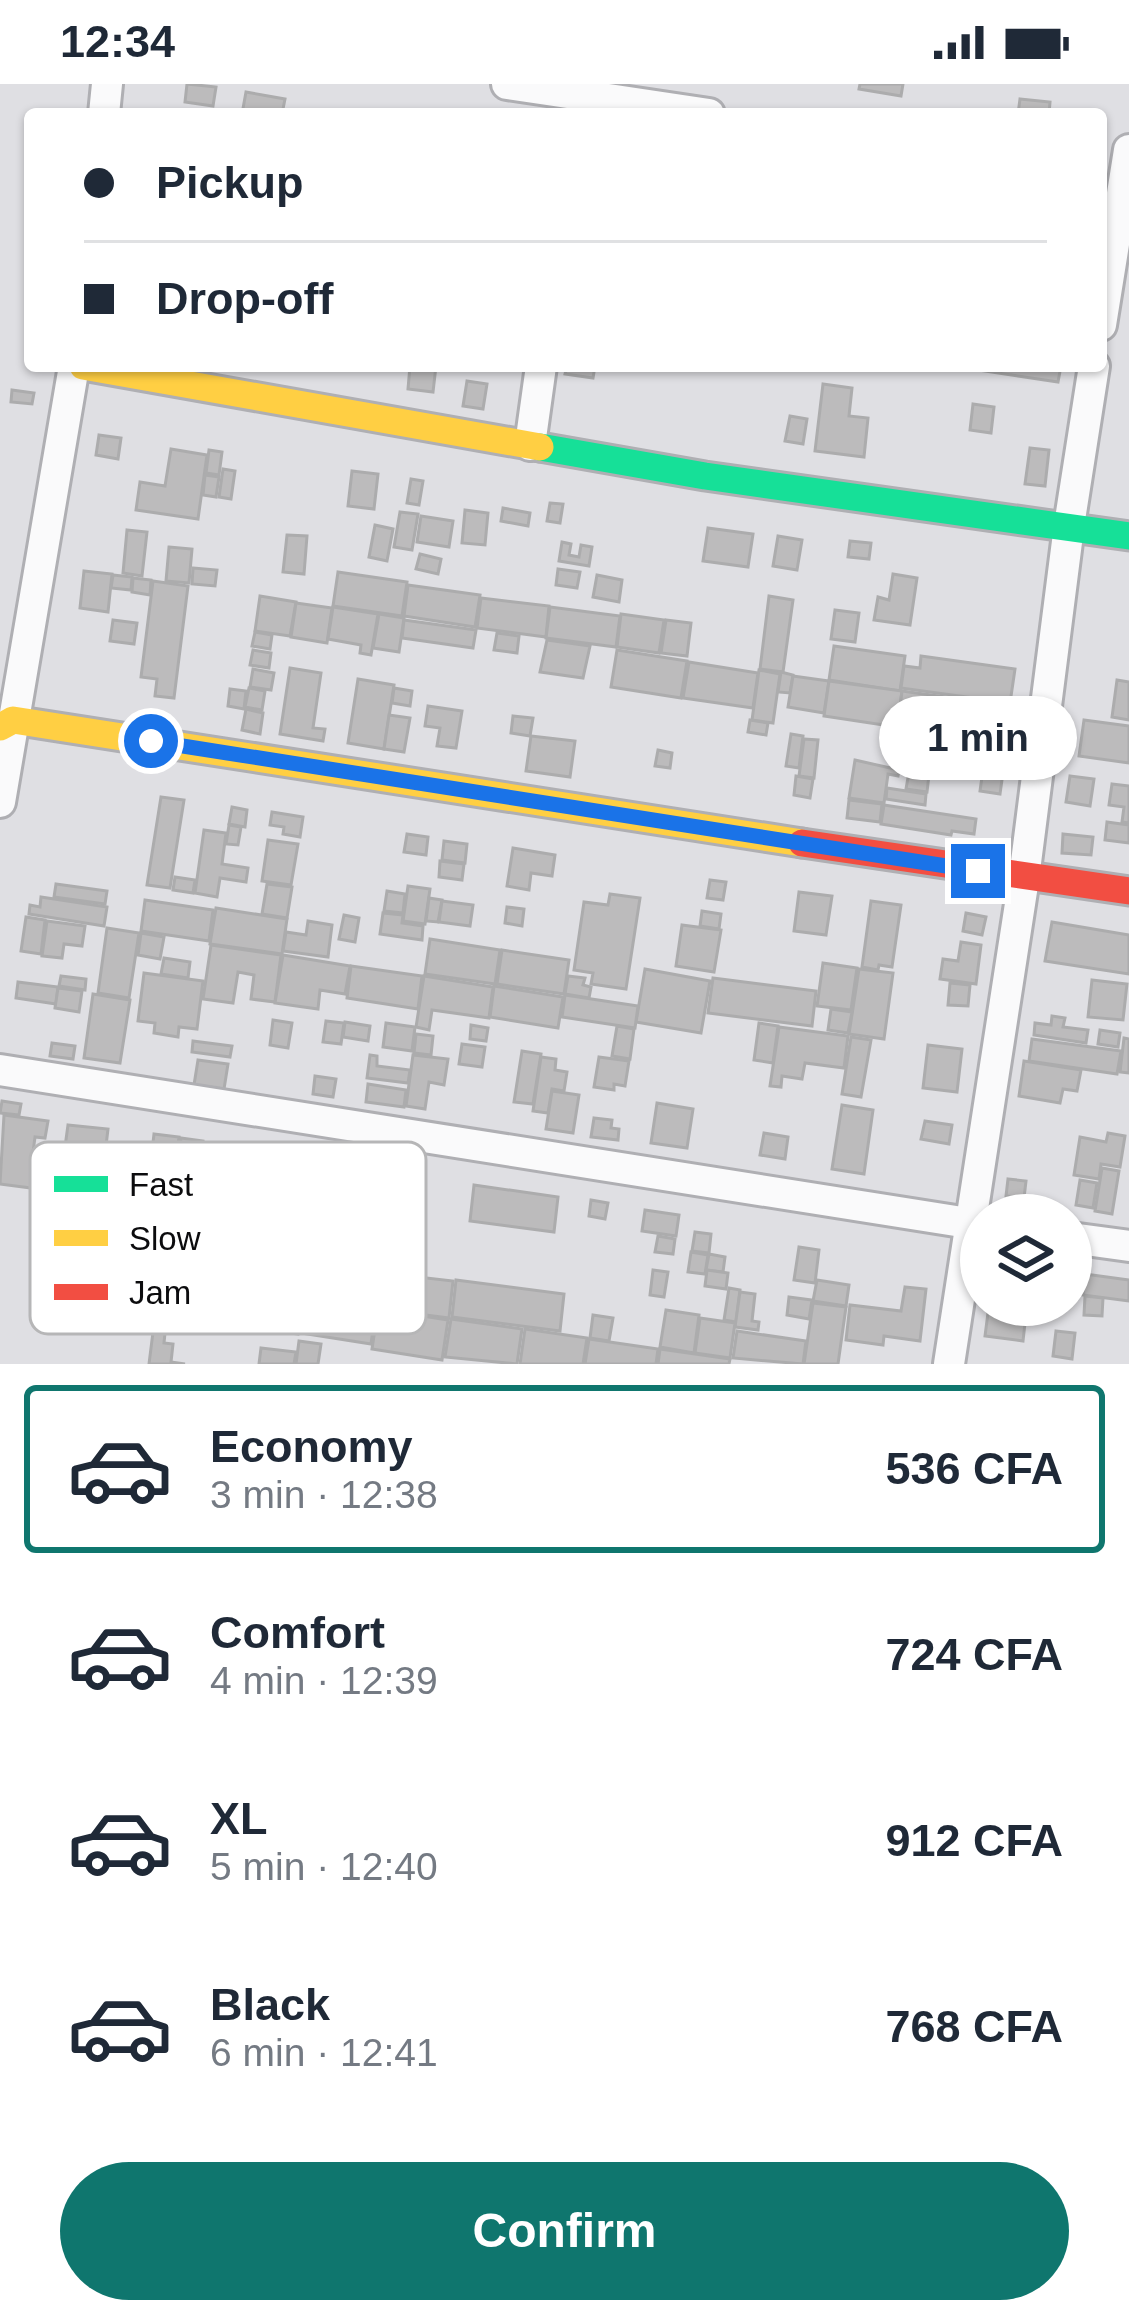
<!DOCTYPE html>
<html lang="en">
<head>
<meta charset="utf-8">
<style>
  :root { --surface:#fff; --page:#f2f2f3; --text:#1f2937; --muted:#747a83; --line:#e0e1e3; --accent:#0f766e }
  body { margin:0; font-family:Arial,sans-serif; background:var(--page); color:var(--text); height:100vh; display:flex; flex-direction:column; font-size:45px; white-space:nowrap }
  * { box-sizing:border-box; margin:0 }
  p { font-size:39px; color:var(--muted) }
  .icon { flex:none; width:66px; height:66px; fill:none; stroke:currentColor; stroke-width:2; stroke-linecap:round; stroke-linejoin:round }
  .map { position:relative; height:1280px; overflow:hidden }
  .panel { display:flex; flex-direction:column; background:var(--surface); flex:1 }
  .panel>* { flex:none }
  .guide { position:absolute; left:24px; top:24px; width:1083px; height:264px; border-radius:12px; box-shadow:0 3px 9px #0004; display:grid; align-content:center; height:264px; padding:0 60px; background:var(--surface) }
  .controls { position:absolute; left:960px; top:1110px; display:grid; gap:24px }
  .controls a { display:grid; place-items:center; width:132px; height:132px; border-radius:50%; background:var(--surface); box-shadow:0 3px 9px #0004; font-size:60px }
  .end { position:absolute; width:54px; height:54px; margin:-27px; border:15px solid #1a73e8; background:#fff; box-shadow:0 0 0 6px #fff }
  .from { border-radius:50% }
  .bubble { position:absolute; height:84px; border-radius:42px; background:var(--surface); box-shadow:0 3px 9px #0004; font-size:39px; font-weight:600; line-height:84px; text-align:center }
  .guide b { display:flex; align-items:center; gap:42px; height:114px; font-size:45px }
  .guide b+b { border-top:3px solid var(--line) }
  .guide i { width:30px; height:30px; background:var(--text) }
  ul { padding:21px 0 0; list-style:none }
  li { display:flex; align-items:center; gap:36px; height:168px; margin:0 24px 18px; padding:0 36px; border:6px solid transparent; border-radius:12px }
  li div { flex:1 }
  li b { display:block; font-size:45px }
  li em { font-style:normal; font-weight:600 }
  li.active { border-color:var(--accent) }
  li>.icon { width:108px; height:108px; stroke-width:1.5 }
  .button { display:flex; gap:24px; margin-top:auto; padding:24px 60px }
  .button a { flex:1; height:138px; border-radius:72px; background:var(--accent); color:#fff; font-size:48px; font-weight:600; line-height:138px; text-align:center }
  .status { display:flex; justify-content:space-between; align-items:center; height:84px; padding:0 60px; background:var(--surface); direction:ltr }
  .status svg { height:33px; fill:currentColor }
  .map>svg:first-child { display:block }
  .building { fill:#bcbbbc; stroke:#acacad; stroke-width:3 }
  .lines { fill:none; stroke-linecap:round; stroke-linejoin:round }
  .street-casing { stroke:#afafb3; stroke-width:36 }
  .fast-casing { stroke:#afafb3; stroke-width:33 }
  .slow-casing { stroke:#afafb3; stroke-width:33 }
  .jam-casing { stroke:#afafb3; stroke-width:33 }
  .street { stroke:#fafafb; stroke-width:30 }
  .fast { stroke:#16e098; stroke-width:27 }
  .slow { stroke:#ffcf43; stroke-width:27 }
  .jam { stroke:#f24e42; stroke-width:27 }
  .route { stroke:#1a73e8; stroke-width:15 }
  .key { fill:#fff; stroke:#b6b6b7; stroke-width:3 }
  .key-label { font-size:33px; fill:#0c0c0e }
</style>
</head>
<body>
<div class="status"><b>12:34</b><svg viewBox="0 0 49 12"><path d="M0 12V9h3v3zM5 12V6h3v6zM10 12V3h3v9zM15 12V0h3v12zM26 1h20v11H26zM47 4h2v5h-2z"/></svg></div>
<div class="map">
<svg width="1129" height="1280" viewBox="0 0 1129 1280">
  <rect width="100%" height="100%" fill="#dfdfe3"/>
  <g class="building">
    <polygon points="187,0 216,3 213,22 185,18"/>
    <polygon points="860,0 903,0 901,12 859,5"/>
    <polygon points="246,8 285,15 282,30 242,30"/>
    <polygon points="1020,15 1050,18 1049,30 1018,30"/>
    <polygon points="410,282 436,282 433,308 408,305"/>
    <polygon points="567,282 595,282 593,294 565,290"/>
    <polygon points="952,282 1061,282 1058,298"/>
    <polygon points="467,297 487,300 483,325 463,322"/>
    <polygon points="823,300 852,304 849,332 868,334 864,373 815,367"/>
    <polygon points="12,306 34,309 32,320 11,318"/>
    <polygon points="973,320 994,323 991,349 970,346"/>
    <polygon points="790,332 807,335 803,360 785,357"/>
    <polygon points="99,351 121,354 118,375 96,371"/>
    <polygon points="1030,364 1049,366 1045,402 1025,400"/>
    <polygon points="171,365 207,371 198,435 136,426 140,398 165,402"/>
    <polygon points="209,366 222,368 219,391 206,389"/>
    <polygon points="223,385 235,387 231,415 219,413"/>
    <polygon points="352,387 378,390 374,425 348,422"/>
    <polygon points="205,391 219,393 216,413 203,411"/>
    <polygon points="411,395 423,397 419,421 407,419"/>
    <polygon points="550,419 563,420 560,439 547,437"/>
    <polygon points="503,424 530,429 528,442 501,437"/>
    <polygon points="465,426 488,429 485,461 462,459"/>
    <polygon points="400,428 418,430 412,466 394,463"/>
    <polygon points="421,432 453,437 449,463 417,458"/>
    <polygon points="375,441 393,445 387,477 369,473"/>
    <polygon points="708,444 753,450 748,483 703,477"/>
    <polygon points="127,446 147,448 142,492 123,489"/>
    <polygon points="287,451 307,452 304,490 283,488"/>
    <polygon points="778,452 802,456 797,486 773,482"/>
    <polygon points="850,457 871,459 869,475 848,473"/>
    <polygon points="562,458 571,460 569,471 579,473 581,461 592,463 589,482 559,477"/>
    <polygon points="169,463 192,465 189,499 166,497"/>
    <polygon points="420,470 441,475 438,490 416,485"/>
    <polygon points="193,484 217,486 215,502 192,500"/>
    <polygon points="558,485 580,488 577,504 556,501"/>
    <polygon points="84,487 112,490 108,528 80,524"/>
    <polygon points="338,488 407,498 402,532 333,522"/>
    <polygon points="893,490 917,494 910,541 874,536 878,513 889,516"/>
    <polygon points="113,491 132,493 131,506 111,504"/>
    <polygon points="597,491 622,496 619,518 593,513"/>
    <polygon points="133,494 151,496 150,511 132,508"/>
    <polygon points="153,497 188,502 174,614 155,612 157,595 141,593"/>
    <polygon points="408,501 480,511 475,543 404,532"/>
    <polygon points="260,512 296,518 290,552 255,547"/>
    <polygon points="769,512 793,516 783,588 760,585"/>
    <polygon points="481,514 549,522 546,553 477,544"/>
    <polygon points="296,519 332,524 327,559 291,553"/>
    <polygon points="333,523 378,530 371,571 360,569 361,561 328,555"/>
    <polygon points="550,523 620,532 616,563 546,554"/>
    <polygon points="835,526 859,529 855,558 831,555"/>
    <polygon points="379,530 404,534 399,568 373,564"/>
    <polygon points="621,530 664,536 659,569 617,563"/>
    <polygon points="113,536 137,539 134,560 110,557"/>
    <polygon points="404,536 476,546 473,564 402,554"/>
    <polygon points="666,536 691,539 687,572 661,569"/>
    <polygon points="255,548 272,551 270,565 252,562"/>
    <polygon points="497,549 519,552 517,569 494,566"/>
    <polygon points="547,556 590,562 583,594 540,588"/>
    <polygon points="834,562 905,572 900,607 829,596"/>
    <polygon points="253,566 271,569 269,584 250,581"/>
    <polygon points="617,566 687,577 681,614 611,603"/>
    <polygon points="921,572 1015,585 1010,619 901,604 904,582 920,584"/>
    <polygon points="689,578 758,589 753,624 683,614"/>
    <polygon points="290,584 321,589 313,644 325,645 323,657 280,650"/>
    <polygon points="253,585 274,589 271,606 250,603"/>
    <polygon points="759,586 780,590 773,639 752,636"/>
    <polygon points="781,588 793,591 790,609 778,608"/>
    <polygon points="793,592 829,597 824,629 788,623"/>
    <polygon points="358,595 394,601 384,665 348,659"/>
    <polygon points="1117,596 1129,598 1129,636 1112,633"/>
    <polygon points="829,597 902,607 897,643 824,632"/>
    <polygon points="249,604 265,607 262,626 245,623"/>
    <polygon points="394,604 412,607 410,622 392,619"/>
    <polygon points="230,605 246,607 244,625 228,622"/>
    <polygon points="902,607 968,616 965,635 931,630 929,644 898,640"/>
    <polygon points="969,615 993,618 990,641 966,638"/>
    <polygon points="996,621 1012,623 1007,664 991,662"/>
    <polygon points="428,622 462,627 456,664 437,662 440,644 425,642"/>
    <polygon points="246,625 263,629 260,650 242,646"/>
    <polygon points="389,631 410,634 404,668 384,665"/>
    <polygon points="513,632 533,634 530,652 511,649"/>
    <polygon points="750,636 768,639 766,651 748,648"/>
    <polygon points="1084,636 1129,642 1129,679 1079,672"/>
    <polygon points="791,650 803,652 799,684 786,682"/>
    <polygon points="531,652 575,657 570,693 526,687"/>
    <polygon points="804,655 818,656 814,694 799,692"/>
    <polygon points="894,658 910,660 907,686 891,684"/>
    <polygon points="912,658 926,660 923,683 908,681"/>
    <polygon points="968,659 985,661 981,685 964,683"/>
    <polygon points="986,665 1006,667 1000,710 980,707"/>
    <polygon points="658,666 672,669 670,684 655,682"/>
    <polygon points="855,676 899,686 898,692 888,690 884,719 849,714"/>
    <polygon points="909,688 929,691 927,708 906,705"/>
    <polygon points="796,692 813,695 810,714 794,711"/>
    <polygon points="1070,692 1094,695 1090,722 1066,718"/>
    <polygon points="1112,700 1129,702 1129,739 1122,738 1124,723 1109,721"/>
    <polygon points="887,704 926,710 925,721 886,715"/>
    <polygon points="161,713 184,716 170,804 147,801"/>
    <polygon points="849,716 882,720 880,738 847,734"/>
    <polygon points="884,721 976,735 974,750 952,747 951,751 881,740"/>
    <polygon points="232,723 247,726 245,743 229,740"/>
    <polygon points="272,728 303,733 300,753 283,750 284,743 270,741"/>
    <polygon points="1107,738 1129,741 1129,759 1105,756"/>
    <polygon points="229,741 241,743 238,761 226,760"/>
    <polygon points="204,746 226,749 222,780 248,784 246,798 220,794 217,813 195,809"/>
    <polygon points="407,750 428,753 426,771 404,768"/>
    <polygon points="1063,750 1093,753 1091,771 1062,769"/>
    <polygon points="268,756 298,760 291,801 262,797"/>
    <polygon points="444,757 467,760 465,779 442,776"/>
    <polygon points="513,764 555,771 552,792 531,789 529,806 507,802"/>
    <polygon points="440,777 464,780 462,796 439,793"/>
    <polygon points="175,793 195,796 193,809 173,806"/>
    <polygon points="710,796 726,798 723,816 707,814"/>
    <polygon points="56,800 107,807 105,820 54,813"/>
    <polygon points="267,800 292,803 287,834 262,830"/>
    <polygon points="408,802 430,805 425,840 403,837"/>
    <polygon points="387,807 405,810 403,829 384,827"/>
    <polygon points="799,808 832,812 826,851 794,847"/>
    <polygon points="610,810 640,814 626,905 591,900 593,889 574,886 584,818 608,821"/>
    <polygon points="41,813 107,823 104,842 29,830 30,821 40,823"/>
    <polygon points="429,814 442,816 438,838 426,837"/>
    <polygon points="145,816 213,826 209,857 141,847"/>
    <polygon points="442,817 473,821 470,842 439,838"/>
    <polygon points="871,817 901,821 892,883 879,881 878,886 862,883"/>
    <polygon points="507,823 524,825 522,842 505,839"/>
    <polygon points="216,824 287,835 282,870 210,860"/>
    <polygon points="702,827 721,830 719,845 700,842"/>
    <polygon points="383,829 403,831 402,839 423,842 422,856 380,850"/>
    <polygon points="966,829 986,833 982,851 963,847"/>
    <polygon points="344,831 359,834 355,858 339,855"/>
    <polygon points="26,833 45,836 41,870 21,867"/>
    <polygon points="47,837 85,842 82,862 64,860 62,874 42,872"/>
    <polygon points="308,837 332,841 328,873 283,867 286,848 306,851"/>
    <polygon points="1052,838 1129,851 1129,890 1045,877"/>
    <polygon points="682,841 721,846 714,888 676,882"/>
    <polygon points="107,844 139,849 129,914 98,909"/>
    <polygon points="141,849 164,853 160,875 138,871"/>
    <polygon points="430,855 500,866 495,900 425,890"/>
    <polygon points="961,858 981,861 976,900 940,895 943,875 958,877"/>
    <polygon points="211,861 281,871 275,918 251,915 254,891 238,888 233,919 203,915"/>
    <polygon points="502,866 569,876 564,910 497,900"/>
    <polygon points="283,871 350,882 345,910 320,906 318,925 275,919"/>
    <polygon points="164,874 190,878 188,894 161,890"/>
    <polygon points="823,879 857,884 851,926 817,922"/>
    <polygon points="351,882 422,892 418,925 347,914"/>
    <polygon points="645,885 710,897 701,949 636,938"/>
    <polygon points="859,885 893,889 884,955 849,950"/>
    <polygon points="144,889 203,897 197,945 179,943 178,953 154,949 155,939 138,937"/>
    <polygon points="61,892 86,895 85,906 59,902"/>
    <polygon points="424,892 493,903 489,934 432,926 429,946 416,943"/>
    <polygon points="568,892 585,894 583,901 591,903 589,914 565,910"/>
    <polygon points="713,894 816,907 812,942 708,929"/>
    <polygon points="1092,896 1127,900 1123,936 1088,933"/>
    <polygon points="18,898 58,903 56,920 16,914"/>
    <polygon points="950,899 970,901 968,922 948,921"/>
    <polygon points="494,902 563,913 558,944 490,933"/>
    <polygon points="58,904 82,907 79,928 55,924"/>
    <polygon points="93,910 130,916 120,979 84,974"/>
    <polygon points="565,911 638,922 635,944 562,933"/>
    <polygon points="831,925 852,928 848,949 828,946"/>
    <polygon points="1052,932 1065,934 1063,943 1088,946 1086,959 1034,951 1035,939 1051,941"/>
    <polygon points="273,936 292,939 288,964 270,961"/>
    <polygon points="326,937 344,939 341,960 323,958"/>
    <polygon points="345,938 370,942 368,957 343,953"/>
    <polygon points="386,939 415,943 412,967 383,963"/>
    <polygon points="759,939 778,942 773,979 754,976"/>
    <polygon points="471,941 488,944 486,957 470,955"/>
    <polygon points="617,942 634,945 630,975 612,972"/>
    <polygon points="779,943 848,952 844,984 805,979 802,995 782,992 781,1003 770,1002"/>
    <polygon points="1100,946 1120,949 1118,963 1098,960"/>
    <polygon points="416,950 433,952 431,971 414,969"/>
    <polygon points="851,953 871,956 861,1013 842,1010"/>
    <polygon points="1124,954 1129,955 1129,989 1120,988"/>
    <polygon points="1032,955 1121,967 1117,990 1029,977"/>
    <polygon points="193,957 232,962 230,973 192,968"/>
    <polygon points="52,959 75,962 73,975 50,972"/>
    <polygon points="462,960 485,963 482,983 459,980"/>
    <polygon points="928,961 962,965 957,1008 923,1004"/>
    <polygon points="522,967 541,970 533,1020 514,1018"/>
    <polygon points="370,971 377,972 377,982 410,986 408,999 367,994"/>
    <polygon points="413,971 448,975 444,1001 429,998 425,1025 406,1022"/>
    <polygon points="541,973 556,975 555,986 567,988 564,1007 552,1005 548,1029 533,1027"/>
    <polygon points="599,973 629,977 625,1002 614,1000 614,1006 594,1003"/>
    <polygon points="198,976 228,980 224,1005 194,1001"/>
    <polygon points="1024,977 1081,986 1077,1007 1063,1005 1060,1019 1019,1012"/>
    <polygon points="315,992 336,995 333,1013 313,1010"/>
    <polygon points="368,1000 406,1006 404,1023 366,1018"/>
    <polygon points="552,1007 579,1011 573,1049 546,1045"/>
    <polygon points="2,1017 21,1020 19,1031 0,1029"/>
    <polygon points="657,1019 693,1025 687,1064 651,1059"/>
    <polygon points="842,1021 873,1026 864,1090 832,1085"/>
    <polygon points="4,1031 48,1037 45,1054 35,1053 32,1076 41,1077 39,1089 33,1088 31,1104 0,1100"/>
    <polygon points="594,1034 612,1036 611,1044 619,1045 618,1056 591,1053"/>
    <polygon points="925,1037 952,1041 949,1060 921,1055"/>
    <polygon points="68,1041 108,1045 100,1112 59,1107"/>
    <polygon points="764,1049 788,1053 785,1075 760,1071"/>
    <polygon points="1108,1049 1125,1052 1120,1083 1101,1080 1099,1095 1074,1091 1080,1053 1106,1058"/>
    <polygon points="154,1050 179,1053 174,1096 149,1093"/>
    <polygon points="181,1054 203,1057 200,1083 178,1080"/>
    <polygon points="1102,1084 1119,1087 1112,1130 1095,1127"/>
    <polygon points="1008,1095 1026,1097 1024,1114 1006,1112"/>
    <polygon points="1080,1096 1097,1099 1093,1124 1076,1121"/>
    <polygon points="474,1101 558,1113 554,1148 470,1137"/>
    <polygon points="591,1116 608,1119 605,1135 589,1132"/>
    <polygon points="645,1126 679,1131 676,1152 642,1147"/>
    <polygon points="695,1148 711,1150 709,1169 692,1167"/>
    <polygon points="658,1152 675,1155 673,1170 655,1168"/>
    <polygon points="799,1163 819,1166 815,1199 794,1196"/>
    <polygon points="691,1168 708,1171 705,1190 688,1188"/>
    <polygon points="709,1170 725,1173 723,1188 706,1186"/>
    <polygon points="653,1186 668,1188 664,1213 650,1211"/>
    <polygon points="707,1186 728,1189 726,1205 705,1202"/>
    <polygon points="383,1189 453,1197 449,1234 379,1225"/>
    <polygon points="1085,1190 1129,1196 1129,1217 1083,1211"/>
    <polygon points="456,1196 564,1210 560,1247 452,1233"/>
    <polygon points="817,1196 849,1201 846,1222 813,1217"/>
    <polygon points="905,1203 926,1205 920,1257 884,1252 883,1261 846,1256 850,1221 901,1227"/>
    <polygon points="729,1204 740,1206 736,1238 724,1236"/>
    <polygon points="235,1205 304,1214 298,1250 231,1241"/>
    <polygon points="740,1208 755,1210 752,1237 759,1238 758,1246 735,1243"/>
    <polygon points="1085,1212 1103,1214 1102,1232 1084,1231"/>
    <polygon points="789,1213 812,1216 809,1235 787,1231"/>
    <polygon points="306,1215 376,1225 371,1260 301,1249"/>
    <polygon points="813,1219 846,1223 838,1280 804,1280"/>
    <polygon points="989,1221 1027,1221 1023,1257 985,1252"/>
    <polygon points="378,1225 448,1236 442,1276 372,1265"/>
    <polygon points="666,1226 699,1231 694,1269 660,1263"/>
    <polygon points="593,1231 613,1234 609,1257 590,1254"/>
    <polygon points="700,1234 735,1239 730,1274 695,1269"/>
    <polygon points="451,1235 522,1245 517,1280 445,1273"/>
    <polygon points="525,1245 587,1254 583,1280 520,1280"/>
    <polygon points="737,1247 806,1257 803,1280 733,1274"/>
    <polygon points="1056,1247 1075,1249 1072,1275 1053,1272"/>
    <polygon points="153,1248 165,1249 164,1259 173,1260 171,1278 185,1280 149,1280"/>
    <polygon points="589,1255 658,1265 656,1280 585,1280"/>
    <polygon points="299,1257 321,1260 318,1280 296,1280"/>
    <polygon points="261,1264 296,1268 294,1280 259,1280"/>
    <polygon points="660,1265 730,1275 729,1280 658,1280"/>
  </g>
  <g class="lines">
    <g class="street-casing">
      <g id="street">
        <polyline points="507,0 709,30"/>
        <polyline points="104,30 107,0"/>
        <polyline points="1101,241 1129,66"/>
        <polyline points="530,361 541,282"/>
        <polyline points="0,718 74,282"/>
        <polyline points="0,986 981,1141"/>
        <polyline points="1071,1154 1129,1162"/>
        <polyline points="949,1280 1024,794 1069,442 1094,282"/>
      </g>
    </g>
    <g class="fast-casing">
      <polyline id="fast" points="540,363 705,392 1129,452"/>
    </g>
    <g class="slow-casing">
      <g id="slow">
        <polyline points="83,282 540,363"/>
        <polyline points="0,643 13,636 802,759"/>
      </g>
    </g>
    <g class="jam-casing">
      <polyline id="jam" points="802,759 1129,807"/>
    </g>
    <use href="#street" class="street"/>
    <use href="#fast" class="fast"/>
    <use href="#slow" class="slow"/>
    <use href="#jam" class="jam"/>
  </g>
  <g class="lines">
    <polyline class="route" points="151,657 978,787"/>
  </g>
  <rect x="30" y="1058" width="396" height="192" rx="18" class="key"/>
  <rect x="54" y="1092" width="54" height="16" fill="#16e098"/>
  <rect x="54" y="1146" width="54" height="16" fill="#ffcf43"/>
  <rect x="54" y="1200" width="54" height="16" fill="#f24e42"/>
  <g class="key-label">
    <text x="129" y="1112">Fast</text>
    <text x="129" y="1166">Slow</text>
    <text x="129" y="1220">Jam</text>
  </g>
</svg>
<div class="controls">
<a><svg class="icon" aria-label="layers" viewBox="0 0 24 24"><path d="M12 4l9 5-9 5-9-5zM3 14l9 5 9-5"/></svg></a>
</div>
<i class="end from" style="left:151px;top:657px"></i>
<i class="end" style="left:978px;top:787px"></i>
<div class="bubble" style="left:879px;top:612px;width:198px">1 min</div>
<div class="guide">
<b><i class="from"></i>Pickup</b>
<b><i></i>Drop-off</b>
</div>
</div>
<section class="panel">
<ul>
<li class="active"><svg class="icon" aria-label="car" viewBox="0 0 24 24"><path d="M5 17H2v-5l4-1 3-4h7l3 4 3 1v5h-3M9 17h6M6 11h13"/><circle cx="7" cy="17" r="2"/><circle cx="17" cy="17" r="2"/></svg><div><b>Economy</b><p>3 min · 12:38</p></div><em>536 CFA</em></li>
<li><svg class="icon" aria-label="car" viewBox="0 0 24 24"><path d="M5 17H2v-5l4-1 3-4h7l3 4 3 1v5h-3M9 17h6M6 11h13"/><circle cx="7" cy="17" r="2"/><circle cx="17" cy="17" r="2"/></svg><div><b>Comfort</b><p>4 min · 12:39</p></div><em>724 CFA</em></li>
<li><svg class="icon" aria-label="car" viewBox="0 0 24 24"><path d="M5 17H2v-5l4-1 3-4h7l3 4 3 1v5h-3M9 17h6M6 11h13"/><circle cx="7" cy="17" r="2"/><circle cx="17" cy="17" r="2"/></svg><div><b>XL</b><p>5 min · 12:40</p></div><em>912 CFA</em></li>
<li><svg class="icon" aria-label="car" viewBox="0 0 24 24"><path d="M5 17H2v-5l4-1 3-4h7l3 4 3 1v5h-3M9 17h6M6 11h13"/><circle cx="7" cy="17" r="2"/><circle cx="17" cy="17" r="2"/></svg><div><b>Black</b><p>6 min · 12:41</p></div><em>768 CFA</em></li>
</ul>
<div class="button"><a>Confirm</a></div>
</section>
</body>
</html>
